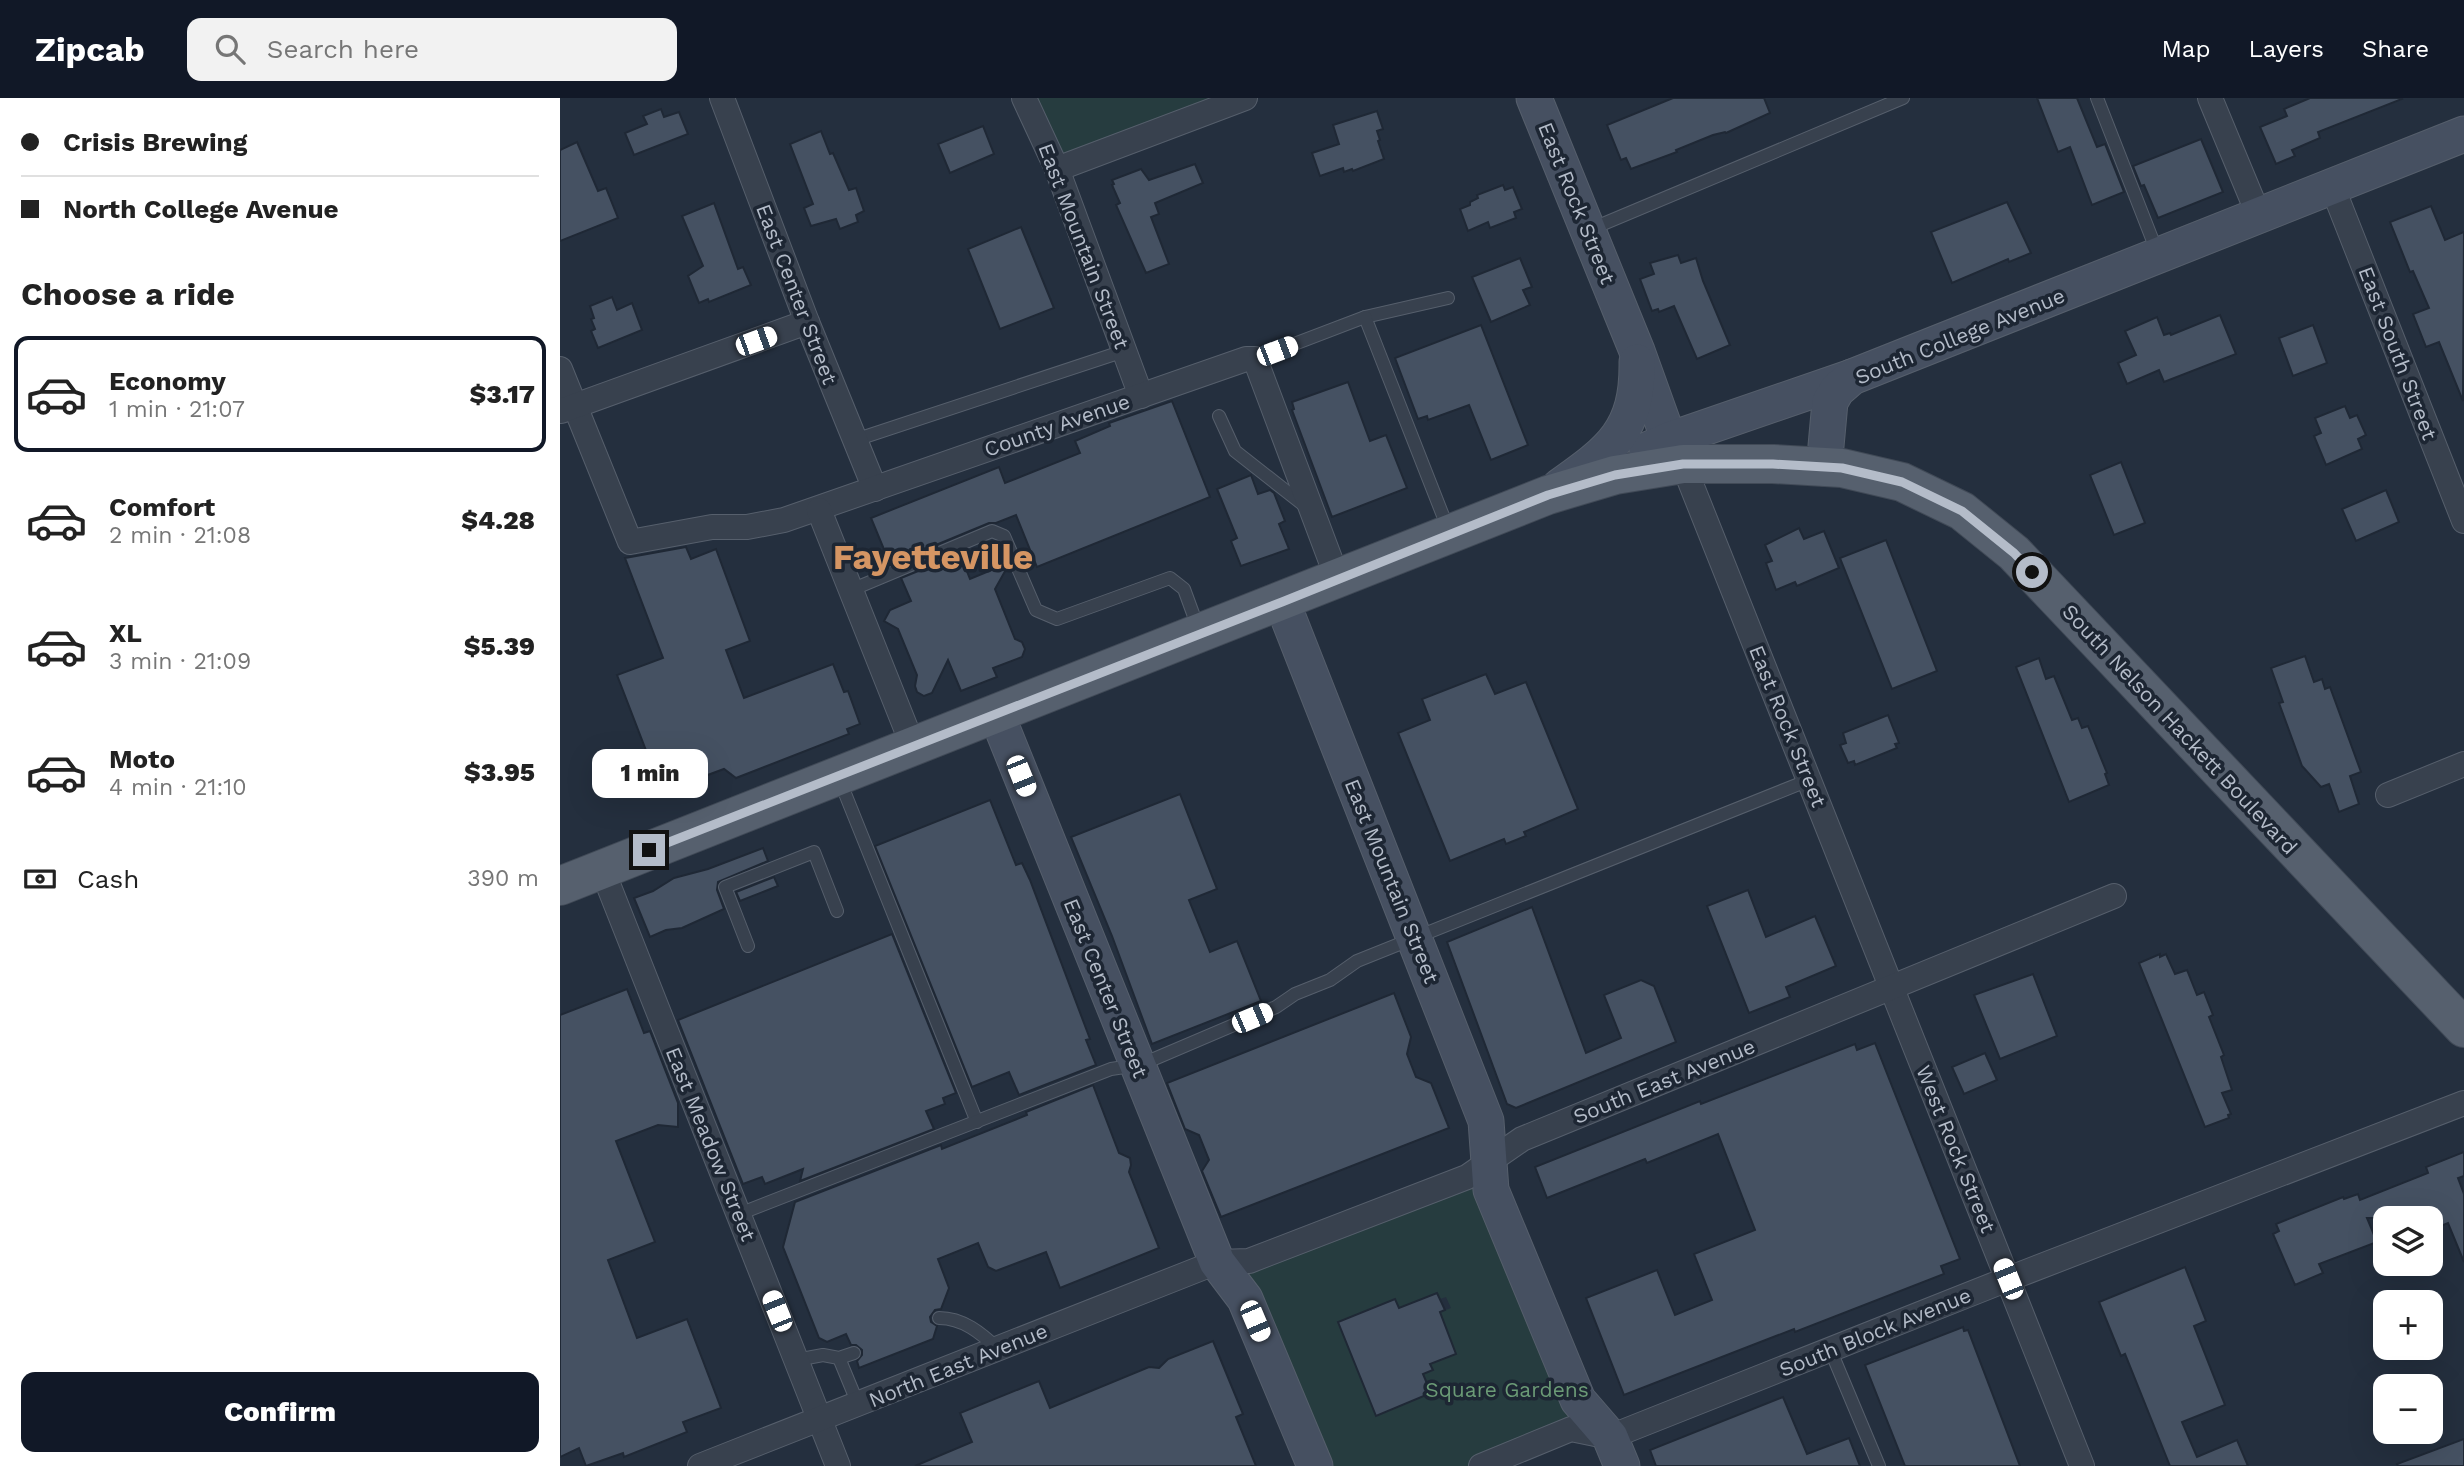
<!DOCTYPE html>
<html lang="en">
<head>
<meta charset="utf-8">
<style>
  :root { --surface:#fff; --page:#f2f2f2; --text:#222; --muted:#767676; --line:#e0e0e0; --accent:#111827 }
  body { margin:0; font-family:"Work Sans",sans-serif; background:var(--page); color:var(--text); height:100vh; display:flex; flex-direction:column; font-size:26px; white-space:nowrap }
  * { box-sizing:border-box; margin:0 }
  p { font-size:23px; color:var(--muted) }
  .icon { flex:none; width:38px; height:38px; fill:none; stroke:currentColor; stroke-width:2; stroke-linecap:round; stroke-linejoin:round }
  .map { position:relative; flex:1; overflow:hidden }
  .panel { display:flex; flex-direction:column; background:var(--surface); width:560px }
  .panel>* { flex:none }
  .banner { display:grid; align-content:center; height:154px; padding:0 21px; background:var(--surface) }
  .buttons { position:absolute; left:1813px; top:1108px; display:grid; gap:14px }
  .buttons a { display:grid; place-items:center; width:70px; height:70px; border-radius:14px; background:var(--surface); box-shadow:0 7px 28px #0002; font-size:35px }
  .end { position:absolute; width:32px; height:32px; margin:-16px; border:9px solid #b4bcc9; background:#111; box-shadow:0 0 0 4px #111 }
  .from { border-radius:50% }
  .bubble { position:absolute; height:49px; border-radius:14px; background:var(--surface); box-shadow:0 7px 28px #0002; font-size:23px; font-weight:800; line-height:49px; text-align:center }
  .car { position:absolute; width:21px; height:42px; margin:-21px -10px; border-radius:9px; box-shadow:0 0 5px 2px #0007; background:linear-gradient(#fff 24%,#345 0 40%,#fff 0 76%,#345 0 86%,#fff 0) }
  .banner b { display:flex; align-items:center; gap:24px; height:66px; font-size:26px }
  .banner b+b { border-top:2px solid var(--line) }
  .banner i { width:18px; height:18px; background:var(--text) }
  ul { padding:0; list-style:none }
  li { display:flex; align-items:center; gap:21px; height:116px; margin:0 14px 10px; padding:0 7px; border:4px solid transparent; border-radius:14px }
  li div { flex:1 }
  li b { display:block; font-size:26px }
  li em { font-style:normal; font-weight:800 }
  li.on { border-color:var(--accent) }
  li>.icon { width:63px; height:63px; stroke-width:1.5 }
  h2 { padding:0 21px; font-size:32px; line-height:84px }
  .pay { display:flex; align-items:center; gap:18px; height:77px; padding:0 21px; font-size:26px }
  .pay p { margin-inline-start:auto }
  .action { display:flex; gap:14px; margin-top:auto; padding:14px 21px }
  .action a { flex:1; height:80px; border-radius:14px; background:var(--accent); color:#fff; font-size:28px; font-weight:800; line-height:80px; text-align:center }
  header { display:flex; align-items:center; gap:42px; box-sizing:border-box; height:98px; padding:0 35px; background:var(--accent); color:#fff }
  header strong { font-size:33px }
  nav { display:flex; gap:38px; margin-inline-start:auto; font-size:24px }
  .search { width:490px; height:63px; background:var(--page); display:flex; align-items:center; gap:18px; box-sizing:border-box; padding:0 24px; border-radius:14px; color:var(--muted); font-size:26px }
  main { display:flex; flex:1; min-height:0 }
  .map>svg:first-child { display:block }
  .green { fill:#263c3f; fill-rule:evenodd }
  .building { fill:#455162; stroke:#1f2835; stroke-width:2 }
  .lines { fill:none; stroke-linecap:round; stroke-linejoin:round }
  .lane-casing { stroke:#565f6c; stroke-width:14 }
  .street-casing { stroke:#565f6c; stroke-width:26 }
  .secondary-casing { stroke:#565f6c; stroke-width:37 }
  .primary-casing { stroke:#414a57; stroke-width:40 }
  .lane { stroke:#38414e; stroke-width:12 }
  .street { stroke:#38414e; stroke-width:24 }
  .secondary { stroke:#465061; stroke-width:35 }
  .primary { stroke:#56606e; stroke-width:38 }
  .route { stroke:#b4bcc9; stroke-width:9 }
  .labels { text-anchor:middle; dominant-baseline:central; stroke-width:7; stroke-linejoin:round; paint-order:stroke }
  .street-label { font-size:21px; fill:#b4bcc9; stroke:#1d2633 }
  .park-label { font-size:21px; fill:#6b9a76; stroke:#1d2633 }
  .town-label { font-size:35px; font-weight:bold; fill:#d59563; stroke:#1d2633 }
</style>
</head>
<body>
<header>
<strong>Zipcab</strong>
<div class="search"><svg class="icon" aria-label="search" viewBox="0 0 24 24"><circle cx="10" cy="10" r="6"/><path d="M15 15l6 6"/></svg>Search here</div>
<nav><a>Map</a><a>Layers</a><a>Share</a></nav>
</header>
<main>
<section class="panel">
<div class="banner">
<b><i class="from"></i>Crisis Brewing</b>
<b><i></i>North College Avenue</b>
</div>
<h2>Choose a ride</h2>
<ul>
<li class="on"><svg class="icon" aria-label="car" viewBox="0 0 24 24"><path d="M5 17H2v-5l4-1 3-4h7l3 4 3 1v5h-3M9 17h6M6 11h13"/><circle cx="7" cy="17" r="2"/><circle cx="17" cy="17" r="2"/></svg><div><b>Economy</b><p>1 min · 21:07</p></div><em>$3.17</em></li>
<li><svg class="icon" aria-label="car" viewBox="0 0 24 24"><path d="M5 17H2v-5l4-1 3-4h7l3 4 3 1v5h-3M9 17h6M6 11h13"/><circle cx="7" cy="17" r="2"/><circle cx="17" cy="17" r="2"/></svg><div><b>Comfort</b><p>2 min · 21:08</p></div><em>$4.28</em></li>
<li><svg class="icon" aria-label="car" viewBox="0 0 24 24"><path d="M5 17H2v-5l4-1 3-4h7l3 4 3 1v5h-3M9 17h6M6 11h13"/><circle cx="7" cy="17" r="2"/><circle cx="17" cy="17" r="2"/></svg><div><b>XL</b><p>3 min · 21:09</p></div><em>$5.39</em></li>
<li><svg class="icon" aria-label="car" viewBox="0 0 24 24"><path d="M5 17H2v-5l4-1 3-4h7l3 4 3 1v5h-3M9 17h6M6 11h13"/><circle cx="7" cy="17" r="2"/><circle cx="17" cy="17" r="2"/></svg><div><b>Moto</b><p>4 min · 21:10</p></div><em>$3.95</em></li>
</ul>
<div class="pay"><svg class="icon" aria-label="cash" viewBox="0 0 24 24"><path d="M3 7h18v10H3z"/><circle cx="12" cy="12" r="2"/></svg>Cash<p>390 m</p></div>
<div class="action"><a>Confirm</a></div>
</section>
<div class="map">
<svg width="1904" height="1368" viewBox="0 0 1904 1368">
  <rect width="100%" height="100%" fill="#242f3e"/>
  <g class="green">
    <polygon points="464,0 685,0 497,71"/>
    <path d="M928 1065 1018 1302 1010 1331 921 1368H755L657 1164ZM877 1195 880 1201 886 1199 891 1210 880 1214 896 1255 870 1266 873 1272 863 1276 871 1295 816 1318 778 1224 835 1201 844 1222 866 1199Z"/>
  </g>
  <g class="building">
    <polygon points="1113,0 1204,0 1210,15 1166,35 1165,34 1153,37 1116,52 1117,54 1071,71 1066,60 1061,62 1047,27"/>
    <polygon points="1477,0 1517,0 1537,49 1545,46 1564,94 1532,107 1510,49 1498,54"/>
    <polygon points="1750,0 1841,0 1842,1 1758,34 1760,40 1732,52 1735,58 1716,66 1700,29 1727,18 1724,11"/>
    <polygon points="101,11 104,19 119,14 128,36 74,57 65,35 87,26 83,18"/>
    <polygon points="817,13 823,31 817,33 820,42 818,43 824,61 793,73 792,71 784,74 783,70 760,78 752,55 779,46 773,27"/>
    <polygon points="423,28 434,56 390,75 378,46"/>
    <polygon points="261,33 270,56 273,55 289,92 296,90 304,113 296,117 298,124 280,131 276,121 251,128 244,110 253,106 230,46"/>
    <polygon points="1641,41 1663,94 1598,120 1584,87 1581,88 1573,68"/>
    <polygon points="17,44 38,93 46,90 58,120 0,143 0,52"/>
    <polygon points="635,66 643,85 595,105 599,116 591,119 609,166 586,175 556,107 560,105 552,87 554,86 552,82 581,71 589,82"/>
    <polygon points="943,87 945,92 953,89 962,111 954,114 956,120 930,130 928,124 908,133 900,111 910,107 910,104 918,100 917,97"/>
    <polygon points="1447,104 1471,155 1449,164 1448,161 1392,185 1371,134"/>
    <polygon points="154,105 178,171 183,169 191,187 149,204 148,201 139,205 128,178 143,168 122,118"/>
    <polygon points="1871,108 1885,142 1904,134 1903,303 1879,244 1866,249 1853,216 1869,210 1853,173 1850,174 1830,124"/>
    <polygon points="461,129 494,210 440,231 408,151"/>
    <polygon points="1118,157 1121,165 1136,160 1143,183 1170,247 1137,261 1114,208 1099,214 1098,211 1092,213 1080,181 1094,176 1090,165"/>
    <polygon points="960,160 972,189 963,192 970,207 931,224 912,179"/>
    <polygon points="52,199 57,212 72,205 82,232 38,250 31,233 35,231 31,221 34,220 30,208"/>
    <polygon points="1660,217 1676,256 1604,284 1599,272 1567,286 1558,265 1576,257 1565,233 1597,219 1604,237 1610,235 1611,237"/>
    <polygon points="921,227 968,347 931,362 909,307 868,322 867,318 858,321 835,260"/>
    <polygon points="1753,227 1767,265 1733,278 1719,240"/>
    <polygon points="788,284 810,343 826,337 847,390 772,419 732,312 734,311 732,304"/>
    <polygon points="612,303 650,399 477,469 456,417 436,425 429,425 330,466 311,420 439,369 445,385 520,355 515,343 550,328 549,325"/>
    <polygon points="1785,308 1790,320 1797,317 1806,337 1798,341 1802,351 1766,367 1754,338 1761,335 1755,320"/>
    <polygon points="1561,364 1585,425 1554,437 1530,377"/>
    <polygon points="691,377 698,396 710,392 714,395 725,423 719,426 729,451 681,468 671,443 677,440 657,391"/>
    <polygon points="1826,392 1839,424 1796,443 1782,411"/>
    <polygon points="1239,430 1244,441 1264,433 1279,470 1237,488 1235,484 1216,492 1206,465 1212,463 1205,447"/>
    <polygon points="1326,442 1377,573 1332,591 1280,460"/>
    <polygon points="126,449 131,461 156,451 190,543 166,552 184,600 273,566 284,594 288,593 300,626 287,631 289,636 176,680 164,671 102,694 57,577 103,560 65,460"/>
    <polygon points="400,456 410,481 446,466 448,468 435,491 455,541 462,544 465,551 462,559 433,570 437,579 401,593 388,562 372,595 364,598 357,594 355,588 357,577 338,531 324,523 330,512 351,503 341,480"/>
    <polygon points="1745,558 1754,584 1762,581 1765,591 1770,589 1801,674 1790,678 1799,706 1779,714 1769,686 1761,689 1742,668 1719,605 1723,604 1711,570"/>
    <polygon points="1479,560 1486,581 1494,578 1512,622 1518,620 1522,630 1528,628 1547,675 1545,676 1549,687 1509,704 1456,569"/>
    <polygon points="926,576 935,596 966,584 1018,711 964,734 966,738 946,746 944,741 890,763 838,635 870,622 862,601"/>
    <polygon points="1328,617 1339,645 1335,646 1337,650 1295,667 1294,663 1288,665 1280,647 1286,645 1283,635"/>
    <polygon points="620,696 657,791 629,802 650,854 677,843 701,903 592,946 552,838 511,739"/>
    <polygon points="430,702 456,767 462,765 470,782 530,941 526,942 536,967 459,997 449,974 412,989 315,748"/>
    <polygon points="203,750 208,763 158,784 157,792 164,811 122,830 106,832 90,839 74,800 93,793 114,780 148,771"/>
    <polygon points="214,779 218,788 180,803 176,794"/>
    <polygon points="1188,792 1206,839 1255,818 1276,868 1226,889 1230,899 1189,915 1147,808"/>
    <polygon points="972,809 1026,955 1061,940 1044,897 1081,882 1094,888 1116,944 956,1010 947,1006 887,844"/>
    <polygon points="332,836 396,995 383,1000 385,1006 366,1013 374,1031 240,1083 243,1071 205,1086 202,1079 183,1086 118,922"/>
    <polygon points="1600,856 1600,859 1606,856 1615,876 1627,872 1637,897 1644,894 1653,917 1649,919 1664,957 1661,959 1672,992 1662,995 1671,1016 1668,1017 1669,1020 1645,1029 1579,865"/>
    <polygon points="1473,876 1497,938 1440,961 1414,897"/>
    <polygon points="67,891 84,935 90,933 118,1005 118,1029 98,1027 56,1043 95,1144 48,1162 77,1240 127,1221 161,1310 123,1324 127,1334 64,1359 63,1355 26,1368 19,1350 0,1359 0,917"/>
    <polygon points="834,895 851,939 847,956 856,979 871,985 889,1030 661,1119 642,1073 649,1062 639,1037 625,1031 607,985"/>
    <polygon points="1315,945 1400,1161 1381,1168 1384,1176 1235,1234 1234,1231 1064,1297 1026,1200 1097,1172 1115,1217 1152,1202 1134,1156 1195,1132 1158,1036 1087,1065 1085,1061 987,1100 975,1069 1140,1003 1141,1006 1295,946 1297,952"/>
    <polygon points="1425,955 1437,982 1404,996 1392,969"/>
    <polygon points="533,987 559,1055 570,1060 571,1067 569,1074 599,1150 500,1190 486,1154 436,1173 428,1169 418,1145 378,1161 389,1190 381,1211 375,1212 370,1219 371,1224 377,1228 373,1241 299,1270 297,1263 302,1257 302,1252 296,1247 291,1247 286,1236 267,1244 259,1240 223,1149 235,1104 381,1047 382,1051 467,1017 466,1014"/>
    <polygon points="1904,1054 1904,1078 1898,1080 1904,1096 1904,1164 1888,1125 1871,1132 1871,1120 1807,1120 1817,1144 1759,1166 1763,1175 1735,1187 1713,1136 1719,1133 1716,1126 1783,1099 1784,1101 1798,1096 1800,1102 1868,1075 1866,1069"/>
    <polygon points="1625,1169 1646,1223 1634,1228 1665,1307 1622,1324 1637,1359 1677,1342 1688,1368 1610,1368 1565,1256 1561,1258 1539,1204"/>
    <polygon points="877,1195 885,1212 880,1214 896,1256 870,1266 873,1272 863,1276 871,1295 816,1318 778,1224 835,1201 839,1210"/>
    <polygon points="1403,1229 1404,1233 1408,1232 1460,1368 1345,1368 1305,1267"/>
    <polygon points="653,1243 683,1316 676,1319 696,1368 355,1368 412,1344 400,1315 479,1283 490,1310 589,1269 599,1270 608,1261"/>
    <polygon points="1223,1299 1247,1356 1289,1340 1300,1368 1096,1368 1090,1352"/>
    <polygon points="1904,1341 1904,1368 1838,1368 1837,1366"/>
  </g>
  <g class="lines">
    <g class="lane-casing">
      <g id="lane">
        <polyline points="1537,0 1598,156"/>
        <polyline points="1031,131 1343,0"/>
        <polyline points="805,219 888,200"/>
        <polyline points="695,261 805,219 889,433"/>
        <polyline points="659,318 675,353 745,408"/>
        <polyline points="295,342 564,253"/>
        <polyline points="291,492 432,433 444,438 476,512 497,521 610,480 624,491 639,532"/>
        <polyline points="280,683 417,1024"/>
        <polyline points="188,848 165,789 254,754 277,813"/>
        <polyline points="179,1116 551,971 578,967 594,961 716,909 735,896 770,882 797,863 1249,682"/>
        <path d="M379 1220C403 1220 421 1235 438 1251"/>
        <polyline points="1270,1251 1319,1368"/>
        <polyline points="279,1260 298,1306"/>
        <polyline points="236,1262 263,1257 279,1260 294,1255"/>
      </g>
    </g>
    <g class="street-casing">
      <g id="street">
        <polyline points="162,0 247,224 315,391"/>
        <polyline points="464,0 497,71 581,298"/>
        <polyline points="1650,0 1699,118"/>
        <polyline points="497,71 685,0"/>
        <polyline points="1772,88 1904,423"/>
        <polyline points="0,271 70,444 152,429 187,429 224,422 686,261 695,261 778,482"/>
        <polyline points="1,313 247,224"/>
        <polyline points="1123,366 1522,1368"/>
        <polyline points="259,412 353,648"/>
        <polyline points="1828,697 1904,666"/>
        <polyline points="42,771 278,1368"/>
        <polyline points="140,1368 657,1164 689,1163 907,1079 962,1041 1554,798"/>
        <polyline points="921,1368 1011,1331 1050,1339 1448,1181 1904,1005"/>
      </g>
    </g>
    <g class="secondary-casing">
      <g id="secondary">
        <polyline points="974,0 1077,253 1118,367"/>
        <polyline points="1087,352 1109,342 1292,279"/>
        <polyline points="1264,370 1270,304 1277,292 1292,279 1904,36"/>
        <path d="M999 389C1051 352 1078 333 1077 264"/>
        <polyline points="722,504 926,1023 931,1092 1018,1302 1050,1339 1062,1368"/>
        <polyline points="436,615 657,1164 685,1201 755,1368"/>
      </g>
    </g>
    <g class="primary-casing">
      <polyline id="primary" points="0,788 988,397 1055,377 1123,366 1213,366 1282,370 1342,384 1402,413 1454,455 1904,930"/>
    </g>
    <use href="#lane" class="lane"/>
    <use href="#street" class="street"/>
    <use href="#secondary" class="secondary"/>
    <use href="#primary" class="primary"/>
  </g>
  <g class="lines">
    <polyline class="route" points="89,752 722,504 988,397 1055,377 1123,366 1213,366 1282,370 1342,384 1402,413 1454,455 1472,474"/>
  </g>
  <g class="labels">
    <g class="street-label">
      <text transform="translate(1017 105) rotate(68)">East Rock Street</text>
      <text transform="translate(524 148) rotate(69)">East Mountain Street</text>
      <text transform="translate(237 196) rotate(69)">East Center Street</text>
      <text transform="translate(1400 238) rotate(-22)">South College Avenue</text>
      <text transform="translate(1838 255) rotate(69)">East South Street</text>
      <text transform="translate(497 327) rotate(-19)">County Avenue</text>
      <text transform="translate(1228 628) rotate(68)">East Rock Street</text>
      <text transform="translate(1620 631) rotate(47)">South Nelson Hackett Boulevard</text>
      <text transform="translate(832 783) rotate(68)">East Mountain Street</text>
      <text transform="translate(546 890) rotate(68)">East Center Street</text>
      <text transform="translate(1104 983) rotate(-22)">South East Avenue</text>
      <text transform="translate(151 1046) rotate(68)">East Meadow Street</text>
      <text transform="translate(1396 1051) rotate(68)">West Rock Street</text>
      <text transform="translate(1315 1234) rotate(-22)">South Block Avenue</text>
      <text transform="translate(398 1267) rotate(-22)">North East Avenue</text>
    </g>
    <g class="park-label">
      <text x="947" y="1291">Square Gardens</text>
    </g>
    <g class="town-label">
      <text x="373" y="459">Fayetteville</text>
    </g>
  </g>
</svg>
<div class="buttons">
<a><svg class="icon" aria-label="layers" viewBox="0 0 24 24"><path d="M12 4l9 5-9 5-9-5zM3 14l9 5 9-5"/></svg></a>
<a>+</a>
<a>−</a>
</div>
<i class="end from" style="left:1472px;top:474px"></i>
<i class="end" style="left:89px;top:752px"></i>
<div class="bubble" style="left:32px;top:651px;width:116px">1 min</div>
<i class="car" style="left:196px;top:243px;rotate:70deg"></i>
<i class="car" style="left:717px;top:253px;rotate:69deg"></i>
<i class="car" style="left:461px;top:678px;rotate:158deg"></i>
<i class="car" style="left:692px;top:920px;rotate:67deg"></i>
<i class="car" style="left:1448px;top:1181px;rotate:338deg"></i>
<i class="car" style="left:217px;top:1213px;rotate:338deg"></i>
<i class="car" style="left:695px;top:1223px;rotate:157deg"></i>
</div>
</main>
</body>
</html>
